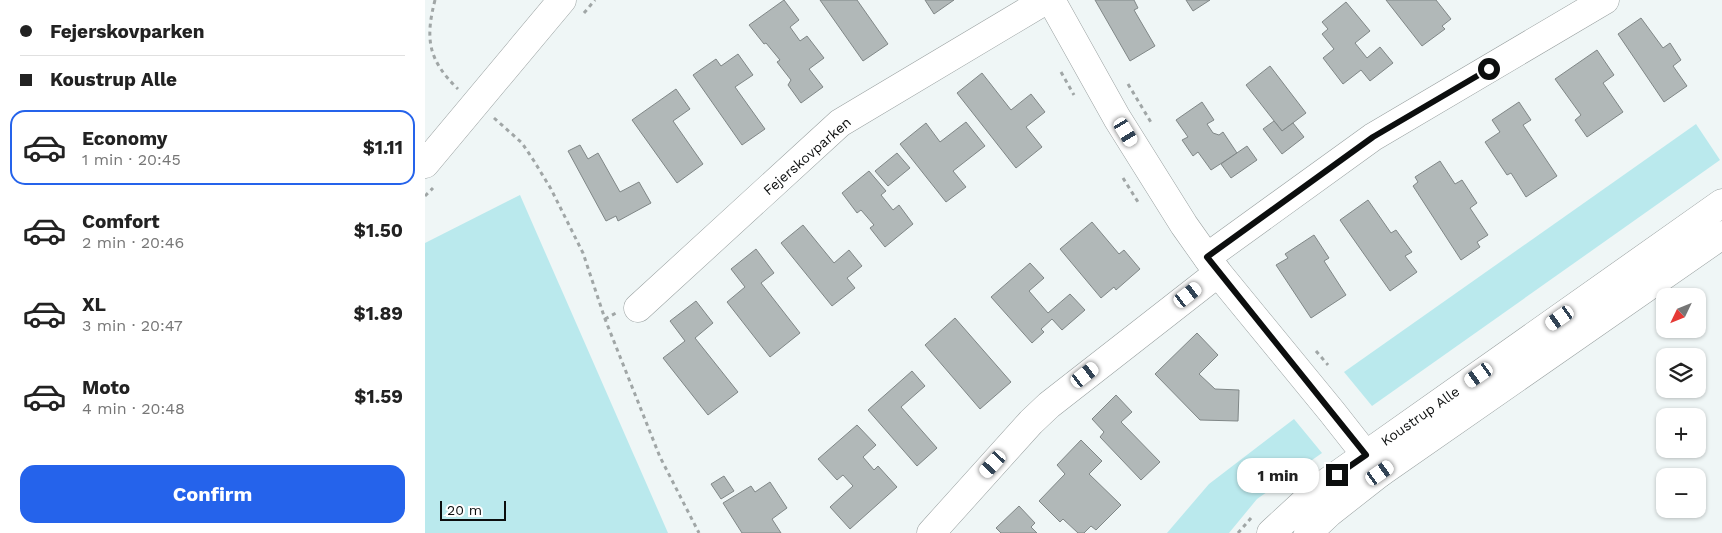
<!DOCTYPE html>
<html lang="en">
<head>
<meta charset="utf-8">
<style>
  :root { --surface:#fff; --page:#f2f2f2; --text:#222; --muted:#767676; --line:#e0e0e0; --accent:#2563eb }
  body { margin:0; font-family:"Work Sans",sans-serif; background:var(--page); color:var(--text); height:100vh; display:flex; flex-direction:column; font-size:19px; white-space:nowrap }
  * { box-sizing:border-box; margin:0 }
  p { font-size:16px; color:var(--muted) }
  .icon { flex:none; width:28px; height:28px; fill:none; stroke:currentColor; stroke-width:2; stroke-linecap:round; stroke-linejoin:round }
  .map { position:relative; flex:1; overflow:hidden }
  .sheet { display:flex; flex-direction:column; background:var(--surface); width:425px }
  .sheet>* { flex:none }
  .top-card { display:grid; align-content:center; height:110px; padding:0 20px; background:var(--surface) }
  .needle { width:32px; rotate:227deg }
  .tools { position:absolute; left:1231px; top:288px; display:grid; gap:10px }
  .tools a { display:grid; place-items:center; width:50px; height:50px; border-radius:10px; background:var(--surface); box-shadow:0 1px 4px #0004; font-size:25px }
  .scale { position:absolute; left:15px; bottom:12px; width:66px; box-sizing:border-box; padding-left:5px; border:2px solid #0c0e0e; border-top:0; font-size:14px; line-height:18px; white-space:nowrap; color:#0c0e0e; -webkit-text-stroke:4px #fff; paint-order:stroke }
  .end { position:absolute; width:22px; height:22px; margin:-11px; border:6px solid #0c0e0e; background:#fff; box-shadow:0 0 0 2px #fff }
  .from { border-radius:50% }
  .bubble { position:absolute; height:35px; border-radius:15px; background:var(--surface); box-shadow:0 1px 4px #0004; font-size:16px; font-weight:700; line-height:35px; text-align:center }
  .car { position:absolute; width:15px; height:30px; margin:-15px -8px; border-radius:6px; box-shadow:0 0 4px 1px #0007; background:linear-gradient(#fff 24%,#345 0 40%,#fff 0 76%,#345 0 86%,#fff 0) }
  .top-card b { display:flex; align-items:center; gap:18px; height:48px; font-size:19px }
  .top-card b+b { border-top:1px solid var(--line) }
  .top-card i { width:12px; height:12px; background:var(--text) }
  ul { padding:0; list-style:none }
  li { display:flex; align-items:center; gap:15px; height:75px; margin:0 10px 8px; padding:0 10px; border:2px solid transparent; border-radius:15px }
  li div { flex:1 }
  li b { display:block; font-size:19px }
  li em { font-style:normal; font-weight:700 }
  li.on { border-color:var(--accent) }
  li>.icon { width:45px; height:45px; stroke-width:1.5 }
  .primary-button { display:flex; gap:10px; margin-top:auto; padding:10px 20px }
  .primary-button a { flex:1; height:58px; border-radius:15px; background:var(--accent); color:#fff; font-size:20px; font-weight:700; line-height:58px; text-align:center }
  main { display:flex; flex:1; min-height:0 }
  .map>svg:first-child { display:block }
  .green { fill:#bae9ed }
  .building { fill:#b1b8b8; stroke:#808787 }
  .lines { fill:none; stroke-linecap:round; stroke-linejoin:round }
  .minor-casing { stroke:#99a0a0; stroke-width:29 }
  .path { stroke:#a0a6a6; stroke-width:3; stroke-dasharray:4 4; stroke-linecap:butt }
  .minor { stroke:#fff; stroke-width:28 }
  .route { stroke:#0c0e0e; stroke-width:6 }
  .labels { text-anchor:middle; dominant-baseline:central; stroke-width:4; stroke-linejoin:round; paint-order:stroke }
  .street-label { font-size:14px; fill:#0c0e0e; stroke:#fff }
</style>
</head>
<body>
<main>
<section class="sheet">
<div class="top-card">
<b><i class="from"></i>Fejerskovparken</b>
<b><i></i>Koustrup Alle</b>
</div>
<ul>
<li class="on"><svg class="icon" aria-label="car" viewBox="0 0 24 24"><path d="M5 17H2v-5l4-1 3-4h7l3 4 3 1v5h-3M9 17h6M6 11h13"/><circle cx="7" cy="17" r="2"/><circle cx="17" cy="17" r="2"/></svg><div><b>Economy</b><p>1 min · 20:45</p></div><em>$1.11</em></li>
<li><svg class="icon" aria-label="car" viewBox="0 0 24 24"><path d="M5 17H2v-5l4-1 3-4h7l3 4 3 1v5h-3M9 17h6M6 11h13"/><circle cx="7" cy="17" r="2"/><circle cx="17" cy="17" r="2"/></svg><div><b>Comfort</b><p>2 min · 20:46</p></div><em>$1.50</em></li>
<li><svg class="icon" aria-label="car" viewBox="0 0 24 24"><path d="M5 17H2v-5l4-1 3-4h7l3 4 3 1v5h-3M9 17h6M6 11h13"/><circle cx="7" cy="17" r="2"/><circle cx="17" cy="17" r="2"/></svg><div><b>XL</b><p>3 min · 20:47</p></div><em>$1.89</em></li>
<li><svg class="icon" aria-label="car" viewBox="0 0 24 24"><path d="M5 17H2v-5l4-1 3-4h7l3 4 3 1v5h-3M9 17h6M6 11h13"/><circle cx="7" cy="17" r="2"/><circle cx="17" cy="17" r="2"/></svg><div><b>Moto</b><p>4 min · 20:48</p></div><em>$1.59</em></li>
</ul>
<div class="primary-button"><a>Confirm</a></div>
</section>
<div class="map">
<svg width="1297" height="533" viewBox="0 0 1297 533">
  <rect width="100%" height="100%" fill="#eff6f6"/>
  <g class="green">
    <polygon points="1271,124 1295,160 947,406 919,372"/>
    <polygon points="95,195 243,533 0,533 0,243"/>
    <polygon points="869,419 897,453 832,499 804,533 742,533 784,484"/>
  </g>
  <g class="building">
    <polygon points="359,0 374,20 365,27 375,41 382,36 399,58 384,69 398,87 376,103 363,85 366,80 352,62 355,60 341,43 339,44 324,25"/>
    <polygon points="395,0 432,0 463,44 438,61"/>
    <polygon points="500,0 529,0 509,14"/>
    <polygon points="670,0 709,0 713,8 709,10 730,46 705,61"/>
    <polygon points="761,0 785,0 768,11"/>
    <polygon points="961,0 1011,0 1026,19 1017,26 1020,29 997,46"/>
    <polygon points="921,2 945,31 930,43 942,58 955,47 968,63 945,81 936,70 918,84 898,58 909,49 897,34 903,29 897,22"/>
    <polygon points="1216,18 1238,48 1245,43 1256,60 1248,66 1262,86 1239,102 1193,34"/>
    <polygon points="1172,50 1189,75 1178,83 1198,112 1162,137 1150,120 1156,115 1130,79"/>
    <polygon points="313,54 328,75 310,87 340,129 317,145 268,75 291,59 296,66"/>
    <polygon points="845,66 881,113 857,131 821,85"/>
    <polygon points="557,73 586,110 606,94 620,112 601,127 617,147 591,168 532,93"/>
    <polygon points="251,89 265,109 248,121 278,164 252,183 207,120"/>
    <polygon points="777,102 789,120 782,124 788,133 794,135 798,132 812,153 786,170 773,152 768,156 757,140 763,137 751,120"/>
    <polygon points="1094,102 1106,120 1098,125 1132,176 1101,197 1086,173 1082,175 1060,142 1075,132 1067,120"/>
    <polygon points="849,121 857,131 868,123 879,137 857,154 838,129"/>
    <polygon points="541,122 560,146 528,171 541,187 521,202 475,144 501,123 515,142"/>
    <polygon points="155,145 163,159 173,153 195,192 214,182 226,203 193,221 191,216 181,221 143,151"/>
    <polygon points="822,146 832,160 806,178 796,164"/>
    <polygon points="472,153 485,168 463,186 450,171"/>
    <polygon points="1015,161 1030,184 1037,180 1052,203 1045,208 1063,235 1052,242 1055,247 1036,260 988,186 993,182 990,177"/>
    <polygon points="444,171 461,191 456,195 468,210 474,205 488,224 460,247 445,228 449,225 436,210 432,213 417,193"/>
    <polygon points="943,200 966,233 971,230 987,252 980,256 992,272 965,291 915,220"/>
    <polygon points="667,222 694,254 699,250 715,269 691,290 689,287 676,298 635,249"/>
    <polygon points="378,225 409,263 424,250 437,266 422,278 430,288 407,306 356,243"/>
    <polygon points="889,235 904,258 899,261 921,295 886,318 851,265 863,258 860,254"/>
    <polygon points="331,249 349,273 336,283 375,333 345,357 302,302 320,287 306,269"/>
    <polygon points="605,263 619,278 604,291 623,313 645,294 660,310 637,330 627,319 616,329 619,332 607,343 566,297"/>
    <polygon points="271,301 288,323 270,338 313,392 283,415 238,358 260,341 245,321"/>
    <polygon points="530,318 586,382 555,409 500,345"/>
    <polygon points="772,333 793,355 774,374 790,389 814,390 813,421 775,420 730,374"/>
    <polygon points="487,371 500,386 476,407 512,448 492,466 443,410"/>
    <polygon points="691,395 707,412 696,422 735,462 716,480 675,437 679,432 667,419"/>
    <polygon points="432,425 451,445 438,457 449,470 453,466 472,487 425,529 405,507 428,486 418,475 412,480 393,459"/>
    <polygon points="656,440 677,461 664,474 696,505 671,530 666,526 659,533 653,533 638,519 635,522 614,501 640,474 632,465"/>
    <polygon points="299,476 309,491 296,499 286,484"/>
    <polygon points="345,482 362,508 347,519 356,533 317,533 298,503 326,486 330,492"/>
    <polygon points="594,506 610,523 606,527 612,533 576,533 571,528"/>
  </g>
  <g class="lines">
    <g class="minor-casing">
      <g id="minor">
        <polyline points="626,0 692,118 759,225 793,273 907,412 955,473"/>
        <polyline points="0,164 137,0"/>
        <polyline points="782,257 948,137 1180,0"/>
        <polyline points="213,308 415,123 621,0"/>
        <polyline points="506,533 606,422 624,405 793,273"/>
        <polyline points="846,533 898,485 1297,203"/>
        <polyline points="883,533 904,513 955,473 1297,235"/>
      </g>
    </g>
    <g class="path">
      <path d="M10 0C0 39 3 60 33 89"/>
      <polyline points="159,13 170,0"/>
      <polyline points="636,72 649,95"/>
      <polyline points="703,84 727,124"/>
      <polyline points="69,118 97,143 109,161 126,189 158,253 180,319 235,457 274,533"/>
      <polyline points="698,178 713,202"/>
      <polyline points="0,196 8,188"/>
      <polyline points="180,319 191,313"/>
      <polyline points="891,351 903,365"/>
      <polyline points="813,533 826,518"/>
    </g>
    <use href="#minor" class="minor"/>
  </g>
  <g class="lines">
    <polyline class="route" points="912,475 941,455 782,257 948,137 1064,69"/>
  </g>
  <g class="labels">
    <g class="street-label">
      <text transform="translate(382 156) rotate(-41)">Fejerskovparken</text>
      <text transform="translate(995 416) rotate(-35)">Koustrup Alle</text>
    </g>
  </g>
</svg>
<div class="tools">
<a><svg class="needle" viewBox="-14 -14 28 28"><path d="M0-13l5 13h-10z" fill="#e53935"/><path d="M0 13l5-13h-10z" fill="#767676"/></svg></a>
<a><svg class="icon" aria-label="layers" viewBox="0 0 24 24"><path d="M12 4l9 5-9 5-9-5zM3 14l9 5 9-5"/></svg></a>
<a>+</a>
<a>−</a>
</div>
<div class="scale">20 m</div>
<i class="end from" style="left:1064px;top:69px"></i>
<i class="end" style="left:912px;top:475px"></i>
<div class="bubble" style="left:812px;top:458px;width:82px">1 min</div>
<i class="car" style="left:701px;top:132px;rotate:149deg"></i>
<i class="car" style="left:763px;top:295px;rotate:52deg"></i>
<i class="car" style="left:1135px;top:318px;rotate:235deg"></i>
<i class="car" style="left:660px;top:375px;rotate:52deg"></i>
<i class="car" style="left:1054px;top:375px;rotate:235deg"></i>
<i class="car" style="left:568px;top:464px;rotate:222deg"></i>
<i class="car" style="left:955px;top:473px;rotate:55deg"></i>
</div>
</main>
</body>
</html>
